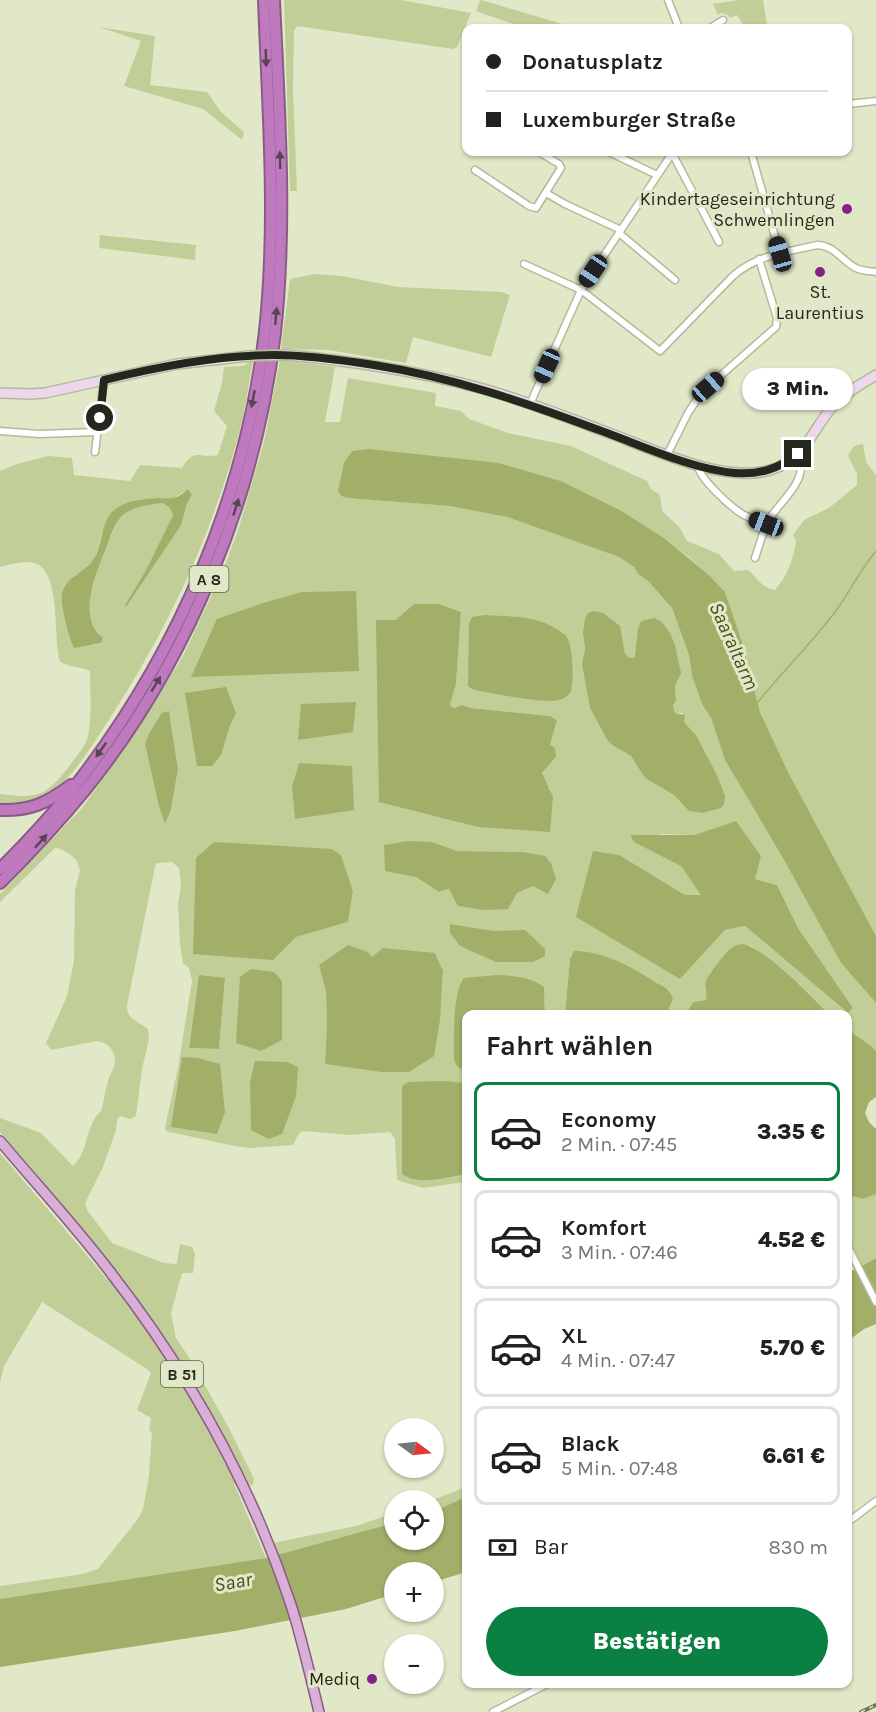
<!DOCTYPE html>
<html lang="de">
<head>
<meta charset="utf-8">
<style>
  :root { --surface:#fff; --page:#f2f2f2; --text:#202124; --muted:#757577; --line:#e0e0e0; --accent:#0b8043 }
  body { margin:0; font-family:Karla,sans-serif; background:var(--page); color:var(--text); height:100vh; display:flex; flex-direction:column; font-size:22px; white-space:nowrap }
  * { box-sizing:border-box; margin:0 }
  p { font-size:20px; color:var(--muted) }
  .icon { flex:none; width:33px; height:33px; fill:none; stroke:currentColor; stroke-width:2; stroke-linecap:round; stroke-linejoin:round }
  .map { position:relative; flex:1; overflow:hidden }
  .drawer { position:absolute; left:462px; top:1010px; width:390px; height:678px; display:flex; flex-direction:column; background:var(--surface); border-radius:12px; box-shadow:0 2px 4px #0004 }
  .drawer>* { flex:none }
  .banner { position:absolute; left:462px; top:24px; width:390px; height:132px; border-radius:12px; box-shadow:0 2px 4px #0004; display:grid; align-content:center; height:132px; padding:0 24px; background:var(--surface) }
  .needle { width:39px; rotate:105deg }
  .buttons { position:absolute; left:384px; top:1418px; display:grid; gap:12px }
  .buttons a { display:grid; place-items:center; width:60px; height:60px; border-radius:50%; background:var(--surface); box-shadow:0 2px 4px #0004; font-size:30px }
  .end { position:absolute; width:27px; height:27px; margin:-14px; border:8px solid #24271b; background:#fff; box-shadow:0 0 0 3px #fff }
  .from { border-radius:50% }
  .bubble { position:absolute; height:42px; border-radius:21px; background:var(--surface); box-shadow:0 2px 4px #0004; font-size:20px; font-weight:800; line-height:42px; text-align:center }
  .car { position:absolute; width:18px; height:36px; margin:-18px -9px; border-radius:8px; box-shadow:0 0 4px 2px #0007; background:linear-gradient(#222 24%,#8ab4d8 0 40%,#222 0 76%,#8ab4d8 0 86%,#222 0) }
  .banner b { display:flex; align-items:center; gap:21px; height:57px; font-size:22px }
  .banner b+b { border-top:2px solid var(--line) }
  .banner i { width:15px; height:15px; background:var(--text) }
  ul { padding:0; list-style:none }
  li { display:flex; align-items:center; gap:18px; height:99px; margin:0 12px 9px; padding:0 12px; border:3px solid var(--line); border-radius:12px }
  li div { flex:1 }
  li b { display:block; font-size:22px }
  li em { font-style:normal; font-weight:800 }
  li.current { border-color:var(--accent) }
  li>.icon { width:54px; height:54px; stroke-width:1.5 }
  h2 { padding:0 24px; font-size:27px; line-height:72px }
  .pay { display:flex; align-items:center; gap:15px; height:66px; padding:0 24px; font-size:22px }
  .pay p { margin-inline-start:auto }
  .button { display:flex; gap:12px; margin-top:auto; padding:12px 24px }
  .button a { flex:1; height:69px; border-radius:36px; background:var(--accent); color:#fff; font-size:24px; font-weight:800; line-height:69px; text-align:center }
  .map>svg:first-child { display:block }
  .green { fill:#c2ce98; fill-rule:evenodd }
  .water { fill:#a1af68 }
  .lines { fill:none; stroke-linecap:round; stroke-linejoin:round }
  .stream { stroke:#a1af68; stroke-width:1.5 }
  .minor-casing { stroke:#b2ba99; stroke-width:9 }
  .secondary-casing { stroke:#b2ba99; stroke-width:12 }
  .primary-casing { stroke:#895c85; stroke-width:12 }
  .motorway-casing { stroke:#895c85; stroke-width:14 }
  .minor { stroke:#fff; stroke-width:6 }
  .secondary { stroke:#ecd7ec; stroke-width:9 }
  .primary { stroke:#d9afd8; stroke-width:9 }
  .motorway { stroke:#bf79be; stroke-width:10 }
  .rail-casing { stroke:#6b705c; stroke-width:4 }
  .rail { stroke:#e0e8c7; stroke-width:1.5; stroke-dasharray:4.5; stroke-linecap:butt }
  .secondary-bridge-casing { stroke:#b2ba99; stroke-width:12; stroke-linecap:butt }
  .secondary-bridge { stroke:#ecd7ec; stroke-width:9 }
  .oneway { fill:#5a4454 }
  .route { stroke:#24271b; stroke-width:8 }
  .poi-dot { fill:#852088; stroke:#e0e8c7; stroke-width:2 }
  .labels { text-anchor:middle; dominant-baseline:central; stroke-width:6; stroke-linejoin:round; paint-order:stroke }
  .shield { fill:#e0e8c7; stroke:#5c614f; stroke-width:1.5 }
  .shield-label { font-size:16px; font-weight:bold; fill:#24271b }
  .poi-label { font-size:18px; fill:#24271b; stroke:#e0e8c7; text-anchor:end }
  .water-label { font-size:20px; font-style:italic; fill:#464f1b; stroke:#e0e8c7 }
</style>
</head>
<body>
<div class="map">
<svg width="876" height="1712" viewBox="0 0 876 1712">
  <rect width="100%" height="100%" fill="#e0e8c7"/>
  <g class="green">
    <polygon points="284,0 401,0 471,13 457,47 453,49 297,26 294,31 293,89 297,191 290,191"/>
    <polygon points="480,0 481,0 576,28 524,28 476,11"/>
    <polygon points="740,0 763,0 767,24 745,28 737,15 730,18 728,15 721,13 718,15 713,4"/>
    <polygon points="99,27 155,36 150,85 207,92 221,112 244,132 242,140 203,109 124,86 141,41"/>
    <polygon points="100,235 196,245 195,260 99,248"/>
    <polygon points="315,274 342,276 398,287 502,292 510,295 491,357 413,337 406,363 328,350 281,349 290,279"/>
    <path d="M280 360 335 367 325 422H340L348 378 436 393 435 406 461 411 469 419 508 433 571 446 647 481 651 489 660 495 662 511 680 528 687 541 719 554 734 571 748 570C758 578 761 588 775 590 788 575 793 560 796 541L793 535 804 520 829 508 857 485V474L848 456C851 449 854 444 863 444L866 462 876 475V936L788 772 760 712 742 642 725 592 709 575 686 555 664 538 620 510 561 481 499 463 338 491 341 496 347 498 451 506 507 517 619 557 634 567 638 574 648 581 672 608 689 655 692 676 702 704 711 718 725 760 784 860 841 963 876 1003V1051L870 1045 848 1030V1014H829L770 959 750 945 705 988 708 994 706 1000 693 1002 686 1014H667L673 1000 670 991 647 976 628 966 601 956 580 951 570 959 565 1014H545V998L464 978 461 1069 466 1070V1083L408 1082 402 1086 425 1180 466 1174V1182L423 1188 397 1180 395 1139 390 1132 350 1135 302 1131 298 1135 293 1145 250 1148 234 1146 170 1132 166 1131 165 1127 178 1068 192 981 189 968 183 963 180 945 178 905 181 885 179 868 172 862 157 863 155 867 127 1005C126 1019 138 1021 148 1029L149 1039 142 1069 136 1116 130 1119 120 1116 117 1120 116 1130 103 1167 85 1203 87 1210 112 1243 164 1263 176 1264 177 1263 180 1244 192 1247 195 1254 193 1273H182L171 1313 176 1338 190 1359 229 1428 254 1479 253 1485 249 1486 245 1478 234 1484 266 1558 0 1599V1586L83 1574 98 1569 138 1519 143 1509 149 1476 152 1432 149 1431 151 1418 137 1410 151 1373 147 1369 42 1302 4 1366 0 1383V1153L107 1279 116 1271 0 1132V1118L41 1133 73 1166C87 1153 85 1135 94 1120 96 1115 100 1114 102 1108 104 1099 105 1090 108 1081 110 1074 116 1066 115 1059 114 1049 107 1042 97 1041L51 1050 46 1043 67 996 74 961 75 890 80 870 77 861 70 854 56 847 0 902V894L82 808 126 747 183 656 223 571 239 527 264 442ZM461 612 456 684 450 705 454 708 462 705 471 708 550 716 557 720 550 745 556 757 542 773 545 783 551 790 478 827 459 822 377 620H396ZM485 615C515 616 545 617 568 638L537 699 472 689ZM584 644 623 646 625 654 630 658 635 657 675 686 676 699 673 705 675 713H683L684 722 696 735 716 773 689 811 674 795 645 778 631 756 612 745 608 741 583 656 585 648ZM170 716 178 769 171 809 151 769 145 744ZM736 821 754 879 777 885 798 928 853 1008 848 1013 745 926 725 930 680 979 644 871 685 895H702L681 866 660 834 694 835ZM432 842 457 851 523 852 545 857 551 863 533 886 517 893 449 889 439 892 416 877ZM332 849 341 855 353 891 348 922 296 937ZM435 953 443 971 442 995 325 1064 327 1026 326 992 319 965 372 957ZM225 978 219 1049 189 1048 197 990Z"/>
    <path d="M249 362H253C248 384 246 407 240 429 213 534 167 631 108 721 93 744 71 781 48 795 33 804 17 805 0 804V794C40 799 46 796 71 764 77 755 85 747 88 736 92 715 90 692 90 671 80 666 69 668 60 661 53 640 61 575 37 564 27 559 10 565 0 567V471L17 464 48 456 72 458 74 475 130 481 140 465 182 468C195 447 198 459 218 455L227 426 214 411 222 383 224 367 243 366ZM188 489 187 505 180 527 126 607 125 605 146 570 173 515 170 508 163 503C149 505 134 506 123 515 115 522 113 533 108 543 97 570 75 614 103 638L101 643 93 645 74 576 86 570 95 559 102 532 113 511 118 507 138 500 174 498Z"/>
    <polygon points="876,1194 876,1258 860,1266 848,1241 848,1195 863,1199"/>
    <polygon points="466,1487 466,1497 434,1511 433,1500"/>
    <polygon points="394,1513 394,1523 278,1556 273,1543 356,1526"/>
  </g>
  <g class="water">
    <polygon points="369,449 499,463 561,481 620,510 664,538 709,575 725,592 742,642 760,712 788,772 876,936 876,1003 841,963 784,860 725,760 711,718 702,704 692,676 689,655 672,608 648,581 638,574 634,567 619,557 507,517 450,506 347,498 341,496 338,491 344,463 352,451"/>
    <path d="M188 489 192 495C185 503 185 516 180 527L126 607 125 605 146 570 173 515 170 508 163 503C149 505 134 506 123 515 115 522 112 533 108 543 98 569 75 616 103 638L101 643 74 648C69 637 60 605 62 594 66 575 87 573 95 557 103 542 101 517 118 507 130 500 145 499 158 498 164 498 171 499 177 497 181 495 184 492 188 489Z"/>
    <polygon points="356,591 359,671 191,677 217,619 263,603 302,592"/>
    <polygon points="414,604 439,604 461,612 456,684 450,705 454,708 462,705 471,708 550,716 557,720 550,745 555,748 556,757 542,773 553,797 550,832 478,827 379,802 376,620 396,620"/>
    <polygon points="594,611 603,613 620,626 625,654 630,658 635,657 638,629 641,621 654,618 661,621 670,633 675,645 681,673 675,686 676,701 673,705 675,713 685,715 684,722 696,735 716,773 725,796 724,804 721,808 702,813 689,811 674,795 645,778 631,756 612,745 608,741 590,708 582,664 585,648 583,632 585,619 588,613"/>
    <path d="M485 615C513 616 543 616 565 635 573 641 575 684 570 693 567 697 563 699 558 700 543 704 498 694 480 691L472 689 468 686 469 624 472 617Z"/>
    <polygon points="226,687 236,713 230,725 221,755 212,766 197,766 185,693"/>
    <polygon points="356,702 353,732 298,740 301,704"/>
    <polygon points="169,711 178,769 171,809 165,824 159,806 145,744 150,732 162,713"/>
    <polygon points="299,763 352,766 354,810 295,819 292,787"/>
    <polygon points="736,821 761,856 755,879 777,885 798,928 853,1008 848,1013 745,926 725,930 680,979 576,917 593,851 619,855 685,895 701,895 681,866 634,842 630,835 694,835"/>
    <polygon points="408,841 432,842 457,851 523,852 545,856 551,863 556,879 548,894 533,886 517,893 508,909 484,910 458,906 449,889 439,892 416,877 385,871 384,845"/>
    <polygon points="214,842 332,849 341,855 353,891 348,922 296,937 273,960 193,954 196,858"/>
    <polygon points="450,924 493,931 525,930 545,949 545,956 533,962 496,962 460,946 450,933"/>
    <path d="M742 944C765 947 810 996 829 1014H749L736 1011 732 1014H686L693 1002 706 1000C708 993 704 988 706 981 709 974 726 951 733 947 735 945 739 945 742 944Z"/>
    <polygon points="348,945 368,952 372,957 383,948 435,953 443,971 440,1020 434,1056 409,1072 382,1072 325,1064 327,1026 326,992 319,965"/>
    <path d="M574 951C600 950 636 968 657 983 661 985 667 988 669 991 670 992 673 998 673 999L667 1014H565L570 959Z"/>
    <polygon points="251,969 274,972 282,981 282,1040 261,1051 236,1043 240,977"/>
    <polygon points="199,975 225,978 219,1049 189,1048"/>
    <path d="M497 975C514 976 529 976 544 987L545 1014H466V1070C459 1069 457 1067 454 1060 454 1041 452 993 464 978Z"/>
    <polygon points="848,1030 870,1045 876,1051 876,1097 869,1102 865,1113 869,1122 876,1129 876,1194 863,1199 848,1195"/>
    <polygon points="182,1057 198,1058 220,1064 225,1112 217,1134 171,1127"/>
    <polygon points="255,1061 287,1062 298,1067 296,1096 282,1134 269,1139 251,1130 250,1082"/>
    <path d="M443 1081 466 1083V1174C447 1177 419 1186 402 1174V1086L408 1082Z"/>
    <polygon points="876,1258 876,1324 864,1329 848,1341 848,1273"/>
    <polygon points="466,1497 466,1572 434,1582 434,1572 394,1572 394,1594 346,1609 235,1631 0,1667 0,1599 266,1558 394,1523 394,1539 434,1539 434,1511"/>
  </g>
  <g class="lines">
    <path class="stream" d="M757 703C782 672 811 644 835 612 850 592 860 570 876 551"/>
    <g class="minor-casing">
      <g id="minor">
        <polyline points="668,0 679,28"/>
        <polyline points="710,28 723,20"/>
        <polyline points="848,104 876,101"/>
        <polyline points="609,152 657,175"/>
        <polyline points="751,152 780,254"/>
        <polyline points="672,153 719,242"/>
        <polyline points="475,170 529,206 536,208 561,168 559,164 539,152"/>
        <polyline points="546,193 565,204 621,230"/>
        <polyline points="619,233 675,280"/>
        <path d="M524 264 581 290 660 351 733 276C756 255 788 252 817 245 834 245 842 261 856 268 862 271 869 271 876 272"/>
        <polyline points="530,404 581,290 669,158 675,152"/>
        <polyline points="0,431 39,434 97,432"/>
        <polyline points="95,452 104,380"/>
        <polyline points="667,455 688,413 702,392 776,327 777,318 759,259"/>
        <path d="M698 466C700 479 728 504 739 512 747 518 757 520 766 524L755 558"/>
        <path d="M766 524C777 503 811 481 798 455"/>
        <polyline points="848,1247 876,1302"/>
        <polyline points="848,1522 876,1501"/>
        <polyline points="493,1712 549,1683"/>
      </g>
    </g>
    <g class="secondary-casing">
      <g id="secondary">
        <path d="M287 355C352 361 417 371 480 388 524 400 566 417 609 433 652 449 724 484 770 470 805 460 811 432 832 407 844 394 861 384 876 375"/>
        <polyline points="0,393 31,394 45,393 177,364 249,356"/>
      </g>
    </g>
    <g class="primary-casing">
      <path id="primary" d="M0 1141C37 1185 76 1227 111 1273 188 1372 250 1483 290 1602 302 1638 310 1675 319 1712"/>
    </g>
    <g class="motorway-casing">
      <g id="motorway">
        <path d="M0 810C31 811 47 803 71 785"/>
        <path d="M0 869C28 841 55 812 79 781 179 651 246 495 265 331 277 221 268 110 264 0"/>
        <path d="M0 883C30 853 58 823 85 790 188 662 256 495 275 333 287 222 279 110 274 0"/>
      </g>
    </g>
    <use href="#minor" class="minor"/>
    <use href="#secondary" class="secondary"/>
    <use href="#primary" class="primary"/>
    <use href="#motorway" class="motorway"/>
    <g class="rail-casing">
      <polyline id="rail" points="861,1712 876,1705"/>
    </g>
    <use href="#rail" class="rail"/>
    <g class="secondary-bridge-casing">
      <polyline id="secondary-bridge" points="249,356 287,355"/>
    </g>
    <use href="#secondary-bridge" class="secondary-bridge"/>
  </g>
  <defs><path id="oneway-solid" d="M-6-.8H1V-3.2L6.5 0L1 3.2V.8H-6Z" transform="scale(1.5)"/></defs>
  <g class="oneway">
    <use href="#oneway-solid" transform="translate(266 58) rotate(88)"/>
    <use href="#oneway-solid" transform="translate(280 160) rotate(-91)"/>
    <use href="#oneway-solid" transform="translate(276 316) rotate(-85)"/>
    <use href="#oneway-solid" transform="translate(253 399) rotate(101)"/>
    <use href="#oneway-solid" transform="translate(236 507) rotate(-72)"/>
    <use href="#oneway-solid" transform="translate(156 684) rotate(-59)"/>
    <use href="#oneway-solid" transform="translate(101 750) rotate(125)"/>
    <use href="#oneway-solid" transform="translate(41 841) rotate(-48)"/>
  </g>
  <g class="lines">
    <path class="route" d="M100 418 104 380C160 366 217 355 275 355 307 355 342 360 374 365 451 377 524 402 596 429 639 444 690 469 735 473 759 475 778 469 798 454"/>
  </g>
  <g class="poi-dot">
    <circle cx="847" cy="209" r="6"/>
    <circle cx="820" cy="272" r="6"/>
    <circle cx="372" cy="1679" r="6"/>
  </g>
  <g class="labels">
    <g class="shield">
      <rect x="189.5" y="566" width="39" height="26" rx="4.5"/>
      <rect x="161" y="1361" width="42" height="26" rx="4.5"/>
    </g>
    <g class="shield-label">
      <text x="209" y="579">A 8</text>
      <text x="182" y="1374">B 51</text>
    </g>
    <g class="poi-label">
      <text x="835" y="199">Kindertageseinrichtung<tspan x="835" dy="21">Schwemlingen</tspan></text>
      <text x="820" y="292" text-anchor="middle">St.<tspan x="820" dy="21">Laurentius</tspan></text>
      <text x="360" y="1679">Mediq</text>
    </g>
    <g class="water-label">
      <text transform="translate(734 646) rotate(66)">Saaraltarm</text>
      <text transform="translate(233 1582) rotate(-9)">Saar</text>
    </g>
  </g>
</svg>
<div class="buttons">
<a><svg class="needle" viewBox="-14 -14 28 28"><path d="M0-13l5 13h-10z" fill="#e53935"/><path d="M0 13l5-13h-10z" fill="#757577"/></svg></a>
<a><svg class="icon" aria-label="locate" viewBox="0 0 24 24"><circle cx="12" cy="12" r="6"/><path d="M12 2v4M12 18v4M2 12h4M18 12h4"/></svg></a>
<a>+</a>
<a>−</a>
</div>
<i class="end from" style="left:100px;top:418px"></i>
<i class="end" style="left:798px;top:454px"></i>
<div class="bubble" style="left:742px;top:368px;width:111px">3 Min.</div>
<i class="car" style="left:780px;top:254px;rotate:344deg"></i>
<i class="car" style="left:593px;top:271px;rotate:214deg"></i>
<i class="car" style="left:547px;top:366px;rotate:204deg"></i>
<i class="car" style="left:708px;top:387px;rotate:49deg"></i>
<i class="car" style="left:766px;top:524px;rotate:291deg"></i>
<div class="banner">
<b><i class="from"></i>Donatusplatz</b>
<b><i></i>Luxemburger Straße</b>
</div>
<section class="drawer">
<h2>Fahrt wählen</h2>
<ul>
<li class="current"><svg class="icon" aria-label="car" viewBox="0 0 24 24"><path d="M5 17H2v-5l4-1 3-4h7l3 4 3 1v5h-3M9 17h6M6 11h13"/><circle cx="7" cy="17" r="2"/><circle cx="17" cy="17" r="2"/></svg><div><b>Economy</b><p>2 Min. · 07:45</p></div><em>3.35 €</em></li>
<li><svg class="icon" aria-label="car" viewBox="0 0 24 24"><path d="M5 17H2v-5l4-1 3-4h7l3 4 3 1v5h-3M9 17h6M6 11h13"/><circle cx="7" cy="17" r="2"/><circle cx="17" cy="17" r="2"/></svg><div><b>Komfort</b><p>3 Min. · 07:46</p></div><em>4.52 €</em></li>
<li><svg class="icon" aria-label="car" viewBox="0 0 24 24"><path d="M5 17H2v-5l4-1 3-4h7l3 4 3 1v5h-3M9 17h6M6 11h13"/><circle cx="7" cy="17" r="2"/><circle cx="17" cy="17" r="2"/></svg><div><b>XL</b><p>4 Min. · 07:47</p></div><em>5.70 €</em></li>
<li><svg class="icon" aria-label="car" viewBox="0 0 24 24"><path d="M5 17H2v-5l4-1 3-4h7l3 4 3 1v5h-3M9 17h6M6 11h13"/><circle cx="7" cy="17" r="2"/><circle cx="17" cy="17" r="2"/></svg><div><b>Black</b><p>5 Min. · 07:48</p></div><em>6.61 €</em></li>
</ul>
<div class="pay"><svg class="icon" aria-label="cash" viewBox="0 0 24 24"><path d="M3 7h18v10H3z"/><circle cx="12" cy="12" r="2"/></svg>Bar<p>830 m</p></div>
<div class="button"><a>Bestätigen</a></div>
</section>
</div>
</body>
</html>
